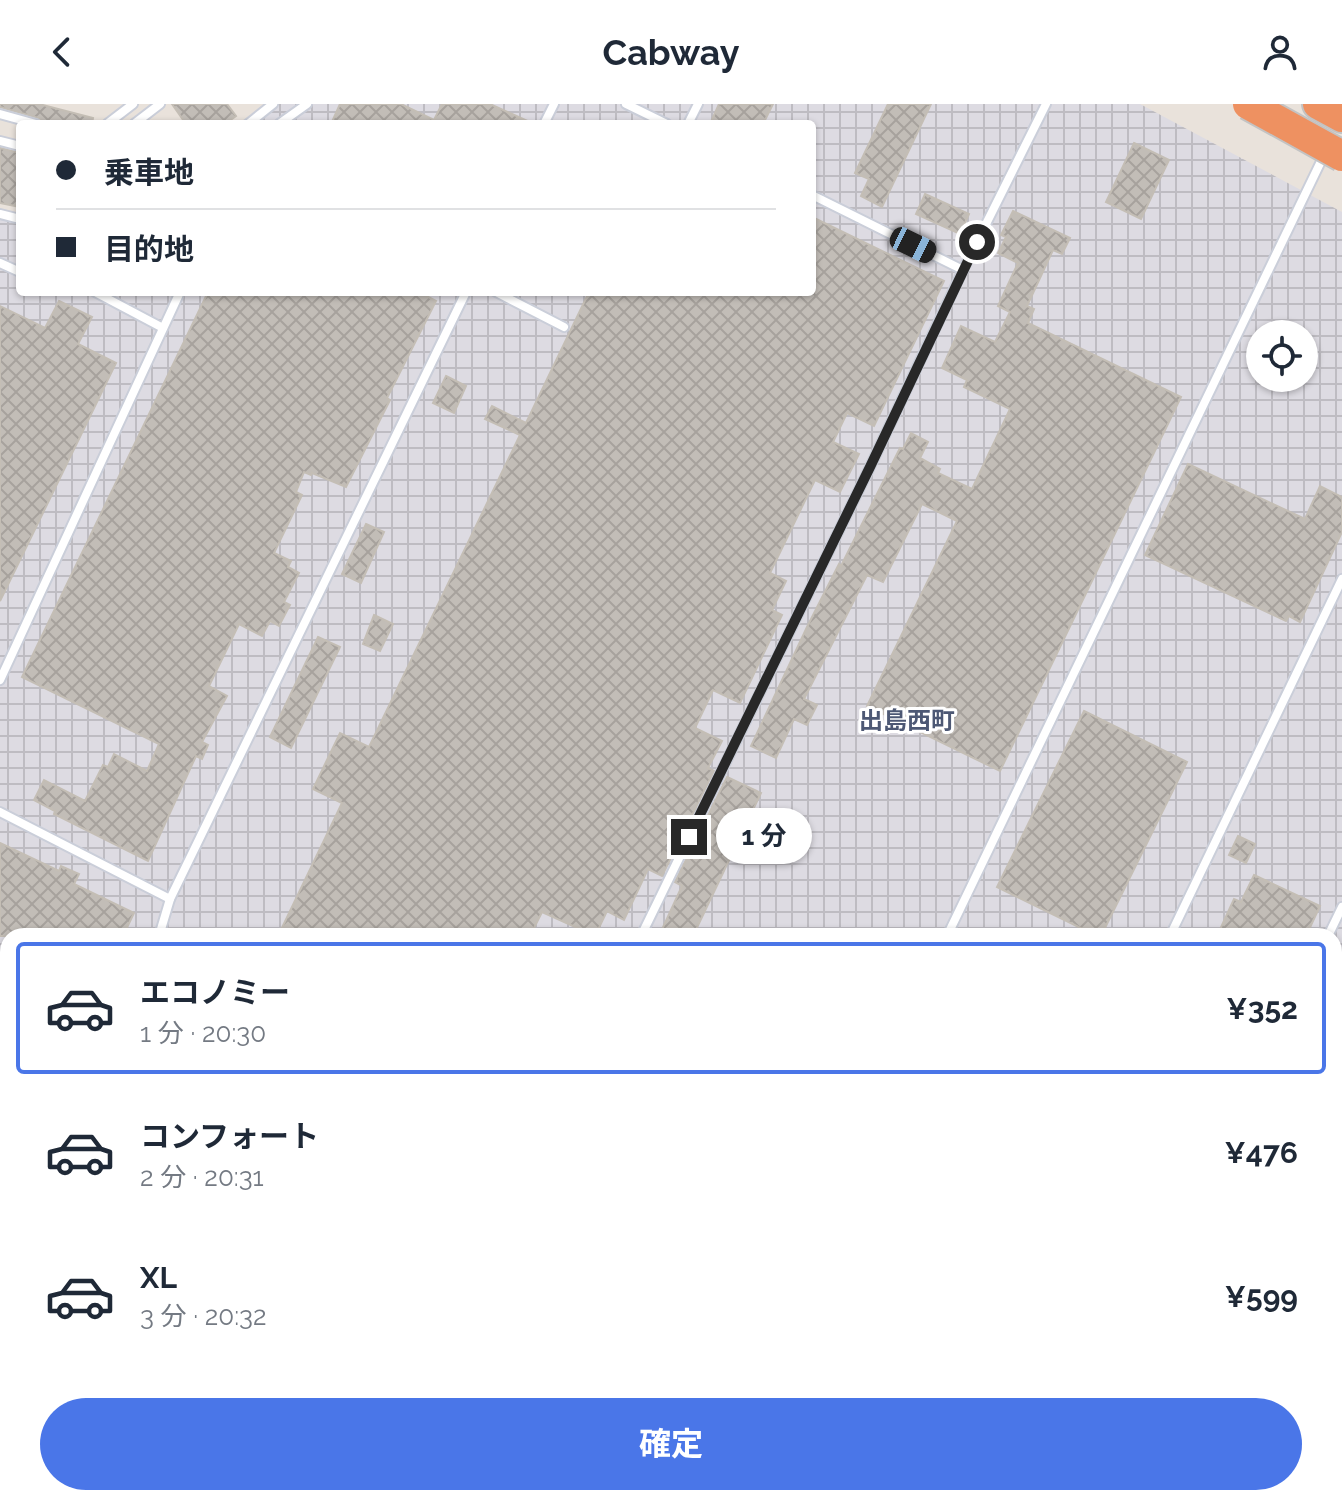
<!DOCTYPE html>
<html lang="ja">
<head>
<meta charset="utf-8">
<style>
  :root { --surface:#fff; --page:#f2f2f3; --text:#1f2937; --muted:#747a83; --line:#e0e1e3; --accent:#4a76e8 }
  body { margin:0; font-family:Raleway,"Noto Sans JP",sans-serif; background:var(--page); color:var(--text); height:100vh; display:flex; flex-direction:column; font-size:30px; white-space:nowrap }
  * { box-sizing:border-box; margin:0 }
  p { font-size:26px; color:var(--muted) }
  .icon { flex:none; width:44px; height:44px; fill:none; stroke:currentColor; stroke-width:2; stroke-linecap:round; stroke-linejoin:round }
  .map { position:relative; flex:1; overflow:hidden }
  .side { position:absolute; left:0px; top:824px; width:1342px; height:578px; display:flex; flex-direction:column; background:var(--surface); border-radius:24px 24px 0 0; box-shadow:0 2px 6px #0004 }
  .side>* { flex:none }
  .banner { position:absolute; left:16px; top:16px; width:800px; height:176px; border-radius:8px; box-shadow:0 2px 6px #0004; display:grid; align-content:center; height:176px; padding:0 40px; background:var(--surface) }
  .tools { position:absolute; left:1246px; top:216px; display:grid; gap:16px }
  .tools a { display:grid; place-items:center; width:72px; height:72px; border-radius:50%; background:var(--surface); box-shadow:0 2px 6px #0004; font-size:40px }
  .end { position:absolute; width:36px; height:36px; margin:-18px; border:10px solid #282828; background:#fff; box-shadow:0 0 0 4px #fff }
  .from { border-radius:50% }
  .bubble { position:absolute; height:56px; border-radius:28px; background:var(--surface); box-shadow:0 2px 6px #0004; font-size:26px; font-weight:700; line-height:56px; text-align:center }
  .car { position:absolute; width:24px; height:48px; margin:-24px -12px; border-radius:10px; box-shadow:0 0 6px 2px #0007; background:linear-gradient(#222 24%,#8ab4d8 0 40%,#222 0 76%,#8ab4d8 0 86%,#222 0) }
  .banner b { display:flex; align-items:center; gap:28px; height:76px; font-size:30px }
  .banner b+b { border-top:2px solid var(--line) }
  .banner i { width:20px; height:20px; background:var(--text) }
  ul { padding:14px 0 0; list-style:none }
  li { display:flex; align-items:center; gap:24px; height:132px; margin:0 16px 12px; padding:0 24px; border:4px solid transparent; border-radius:8px }
  li div { flex:1 }
  li b { display:block; font-size:30px }
  li em { font-style:normal; font-weight:700 }
  li.selected { border-color:var(--accent) }
  li>.icon { width:72px; height:72px; stroke-width:1.5 }
  .primary-button { display:flex; gap:16px; margin-top:auto; padding:16px 40px }
  .primary-button a { flex:1; height:92px; border-radius:48px; background:var(--accent); color:#fff; font-size:32px; font-weight:700; line-height:92px; text-align:center }
  header { display:flex; justify-content:space-between; align-items:center; height:104px; padding:0 40px; background:var(--surface); font-size:36px; font-weight:700 }
  .map>svg:first-child { display:block }
  .industrial { fill:url(#industrial-grid); fill-rule:evenodd }
  .water { fill:url(#water-ripples) }
  .building { fill:url(#building-cross-hatch); stroke:#c4beb5; stroke-width:2 }
  .lines { fill:none; stroke-linecap:round; stroke-linejoin:round }
  .lane-casing { stroke:#caced9; stroke-width:12 }
  .highway-casing { stroke:#c3c3c3; stroke-width:34 }
  .lane { stroke:#fff; stroke-width:8 }
  .highway { stroke:#ee9161; stroke-width:30 }
  .highway-bridge-casing { stroke:#c3c3c3; stroke-width:34; stroke-linecap:butt }
  .highway-bridge { stroke:#ee9161; stroke-width:30 }
  .route { stroke:#282828; stroke-width:10 }
  .labels { text-anchor:middle; dominant-baseline:central; stroke-width:6; stroke-linejoin:round; paint-order:stroke }
  .neighbourhood-label { font-size:24px; font-weight:bold; fill:#4d5874; stroke:#fff }
</style>
</head>
<body>
<header><svg class="icon" aria-label="back" viewBox="0 0 24 24"><path d="M15 5l-7 7 7 7"/></svg>Cabway<svg class="icon" aria-label="person" viewBox="0 0 24 24"><circle cx="12" cy="8" r="4"/><path d="M4 21q1-7 8-7t8 7"/></svg></header>
<div class="map">
<svg width="1342" height="1401" viewBox="0 0 1342 1401">
  <defs>
    <pattern id="industrial-grid" width="8" height="8" patternUnits="userSpaceOnUse" patternTransform="scale(2)"><rect width="8" height="8" fill="#dddbe2"/><path d="M0 4h8M4 0v8" fill="none" stroke="#bebcc2"/></pattern>
    <pattern id="water-ripples" width="26" height="14" patternUnits="userSpaceOnUse" patternTransform="scale(2)"><rect width="26" height="14" fill="#77d0e2"/><path d="M2 4q2-2 4 0t4 0M15 11q2-2 4 0t4 0" fill="none" stroke="#67b3c2"/></pattern>
    <pattern id="building-cross-hatch" width="8" height="8" patternUnits="userSpaceOnUse" patternTransform="scale(2)"><rect width="8" height="8" fill="#c2bdb7"/><path d="M0 0l8 8M0 8l8-8" fill="none" stroke="#a7a29d"/></pattern>
  </defs>
  <rect width="100%" height="100%" fill="#e9e2db"/>
  <path class="industrial" d="M279 0H1140L1342 108V1401H498L484 1394H1334V832H8V1233L0 1229V114L20 119V188H812V20H254ZM1260 230H1304V274H1260Z"/>
  <polygon class="water" points="0,1229 8,1233 8,1394 484,1394 499,1401 0,1401"/>
  <g class="building">
    <polygon points="0,0 39,0 93,14 92,20 43,20 39,14 0,3"/>
    <polygon points="172,0 227,0 236,12 225,20 186,20"/>
    <polygon points="340,0 401,0 434,16 442,0 490,0 534,20 331,20"/>
    <polygon points="719,0 773,0 763,20 710,20"/>
    <polygon points="888,0 931,0 882,103 861,92 869,75 855,69"/>
    <polygon points="1134,39 1169,56 1141,115 1106,98"/>
    <polygon points="0,44 20,49 20,103 0,99"/>
    <polygon points="925,90 969,110 960,130 916,110"/>
    <polygon points="1013,107 1070,134 1062,150 1053,146 1027,202 1034,205 1028,219 1181,293 1000,667 867,602 957,417 922,400 883,478 867,471 804,595 817,601 807,621 794,615 776,654 751,642 807,523 839,460 841,462 900,344 903,345 911,329 928,338 920,354 940,365 938,369 972,385 1010,305 964,283 967,276 942,264 961,222 995,238 1010,208 998,202 1018,159 998,149 1006,133 1001,131"/>
    <polygon points="812,113 944,177 874,322 847,309 833,338 859,350 840,388 815,376 770,469 786,477 772,506 782,511 740,599 713,586 695,624 722,637 708,664 714,667 662,772 648,765 624,816 607,807 595,832 542,808 530,832 278,832 342,699 313,685 340,629 369,643 520,331 485,315 492,302 526,319 589,188 812,188"/>
    <polygon points="208,188 419,188 436,197 387,294 390,296 346,383 312,369 311,371 304,368 296,388 302,391 274,449 291,457 288,463 299,469 284,498 290,501 279,522 270,517 262,532 239,520 209,582 227,592 202,638 208,641 202,655 196,652 148,757 54,710 55,707 34,696 44,676 85,697 103,661 108,663 114,650 147,667 159,640 22,573"/>
    <polygon points="59,197 92,213 78,240 116,259 0,497 0,202 45,224"/>
    <polygon points="446,272 466,282 454,309 433,299"/>
    <polygon points="1188,360 1305,415 1320,382 1342,393 1342,428 1300,518 1289,512 1286,517 1145,451"/>
    <polygon points="366,420 384,428 361,479 342,470"/>
    <polygon points="374,511 393,520 380,547 363,540"/>
    <polygon points="318,533 340,543 291,644 270,633"/>
    <polygon points="1084,607 1187,658 1101,832 1097,832 997,783"/>
    <polygon points="727,673 761,689 693,832 659,832 682,782 675,778"/>
    <polygon points="1238,732 1255,740 1246,759 1229,751"/>
    <polygon points="0,739 59,767 61,762 79,770 74,780 134,809 123,832 0,832"/>
    <polygon points="1254,771 1320,802 1306,832 1217,832 1234,795 1241,798"/>
  </g>
  <g class="lines">
    <g class="lane-casing">
      <g id="lane">
        <polyline points="626,0 667,20"/>
        <polyline points="0,10 36,20"/>
        <polyline points="107,20 133,0"/>
        <polyline points="134,20 160,0"/>
        <polyline points="248,20 273,0"/>
        <polyline points="279,20 307,0"/>
        <polyline points="544,20 554,0"/>
        <polyline points="688,20 698,0"/>
        <polyline points="0,37 20,42"/>
        <polyline points="812,91 963,166"/>
        <polyline points="0,110 20,115"/>
        <polyline points="0,159 20,168"/>
        <polyline points="95,188 163,224"/>
        <polyline points="496,188 564,223"/>
        <polyline points="0,576 180,188"/>
        <polyline points="0,708 170,795"/>
        <polyline points="159,832 170,795 466,188"/>
        <polyline points="641,832 870,363 963,166 1046,0"/>
        <polyline points="947,832 1326,47"/>
        <polyline points="1170,832 1342,475"/>
        <polyline points="1328,832 1342,803"/>
        <polyline points="7,1158 8,1156"/>
        <polyline points="672,1401 675,1394"/>
      </g>
    </g>
    <g class="highway-casing">
      <polyline id="highway" points="1318,0 1342,13"/>
    </g>
    <use href="#lane" class="lane"/>
    <use href="#highway" class="highway"/>
    <g class="highway-bridge-casing">
      <polyline id="highway-bridge" points="1248,0 1342,52"/>
    </g>
    <use href="#highway-bridge" class="highway-bridge"/>
  </g>
  <g class="lines">
    <polyline class="route" points="689,733 870,363 977,138"/>
  </g>
  <g class="labels">
    <g class="neighbourhood-label">
      <text x="907" y="616">出島西町</text>
    </g>
  </g>
</svg>
<div class="tools">
<a><svg class="icon" aria-label="locate" viewBox="0 0 24 24"><circle cx="12" cy="12" r="6"/><path d="M12 2v4M12 18v4M2 12h4M18 12h4"/></svg></a>
</div>
<i class="end from" style="left:977px;top:138px"></i>
<i class="end" style="left:689px;top:733px"></i>
<div class="bubble" style="left:716px;top:704px;width:96px">1 分</div>
<i class="car" style="left:913px;top:141px;rotate:116deg"></i>
<div class="banner">
<b><i class="from"></i>乗車地</b>
<b><i></i>目的地</b>
</div>
<section class="side">
<ul>
<li class="selected"><svg class="icon" aria-label="car" viewBox="0 0 24 24"><path d="M5 17H2v-5l4-1 3-4h7l3 4 3 1v5h-3M9 17h6M6 11h13"/><circle cx="7" cy="17" r="2"/><circle cx="17" cy="17" r="2"/></svg><div><b>エコノミー</b><p>1 分 · 20:30</p></div><em>¥352</em></li>
<li><svg class="icon" aria-label="car" viewBox="0 0 24 24"><path d="M5 17H2v-5l4-1 3-4h7l3 4 3 1v5h-3M9 17h6M6 11h13"/><circle cx="7" cy="17" r="2"/><circle cx="17" cy="17" r="2"/></svg><div><b>コンフォート</b><p>2 分 · 20:31</p></div><em>¥476</em></li>
<li><svg class="icon" aria-label="car" viewBox="0 0 24 24"><path d="M5 17H2v-5l4-1 3-4h7l3 4 3 1v5h-3M9 17h6M6 11h13"/><circle cx="7" cy="17" r="2"/><circle cx="17" cy="17" r="2"/></svg><div><b>XL</b><p>3 分 · 20:32</p></div><em>¥599</em></li>
</ul>
<div class="primary-button"><a>確定</a></div>
</section>
</div>
</body>
</html>
